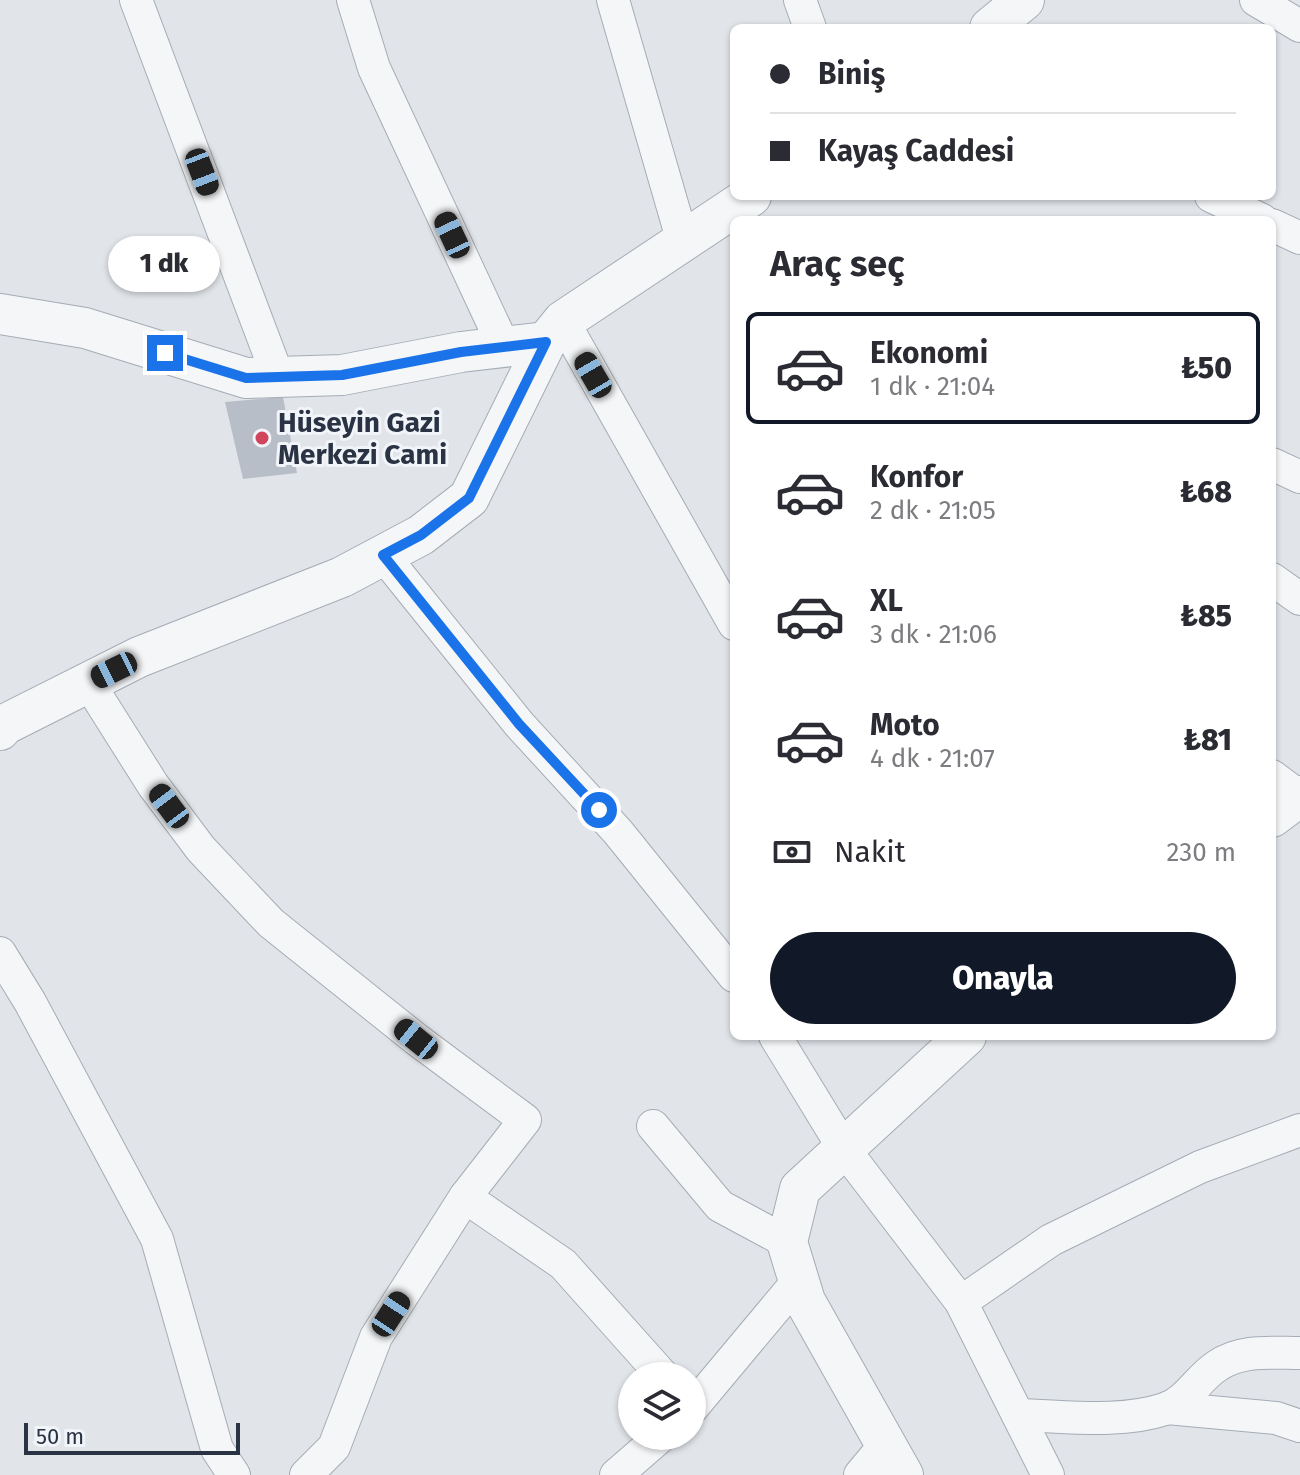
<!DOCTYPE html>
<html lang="tr">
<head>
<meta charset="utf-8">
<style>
  :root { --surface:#fff; --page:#f2f2f3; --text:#2b2b33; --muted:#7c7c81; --line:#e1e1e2; --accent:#111827 }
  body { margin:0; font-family:"Fira Sans",sans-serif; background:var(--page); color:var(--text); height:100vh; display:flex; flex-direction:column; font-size:30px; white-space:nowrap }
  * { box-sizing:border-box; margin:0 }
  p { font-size:26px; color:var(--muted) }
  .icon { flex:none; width:44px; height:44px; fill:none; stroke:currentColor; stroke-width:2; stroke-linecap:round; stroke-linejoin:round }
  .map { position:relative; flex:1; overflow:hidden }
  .drawer { position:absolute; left:730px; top:216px; width:546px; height:824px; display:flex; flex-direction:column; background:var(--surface); border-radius:12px; box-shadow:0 2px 6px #0004 }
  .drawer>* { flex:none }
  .hud { position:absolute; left:730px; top:24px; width:546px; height:176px; border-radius:12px; box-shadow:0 2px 6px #0004; display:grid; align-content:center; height:176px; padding:0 40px; background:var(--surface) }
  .buttons { position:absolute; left:618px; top:1362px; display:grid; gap:16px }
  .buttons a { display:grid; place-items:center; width:88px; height:88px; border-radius:50%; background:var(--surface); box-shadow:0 2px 6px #0004; font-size:40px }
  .scale { position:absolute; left:24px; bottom:20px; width:216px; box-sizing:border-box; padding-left:8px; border:4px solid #293343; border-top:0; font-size:22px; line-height:28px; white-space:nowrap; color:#293343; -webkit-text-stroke:6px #f1f4f8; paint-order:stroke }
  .end { position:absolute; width:36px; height:36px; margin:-18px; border:10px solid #1a73e8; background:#fff; box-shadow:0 0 0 4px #fff }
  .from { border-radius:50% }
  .bubble { position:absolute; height:56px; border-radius:28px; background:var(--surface); box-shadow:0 2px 6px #0004; font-size:26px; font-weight:800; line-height:56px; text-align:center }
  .car { position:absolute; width:24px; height:48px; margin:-24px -12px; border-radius:10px; box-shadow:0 0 6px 2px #0007; background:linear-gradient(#222 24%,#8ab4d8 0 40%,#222 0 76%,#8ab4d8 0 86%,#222 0) }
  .hud b { display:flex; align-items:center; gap:28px; height:76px; font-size:30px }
  .hud b+b { border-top:2px solid var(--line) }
  .hud i { width:20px; height:20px; background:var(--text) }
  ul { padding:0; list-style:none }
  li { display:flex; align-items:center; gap:24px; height:112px; margin:0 16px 12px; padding:0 24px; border:4px solid transparent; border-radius:12px }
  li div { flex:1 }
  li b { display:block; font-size:30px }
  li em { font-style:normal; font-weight:800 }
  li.selected { border-color:var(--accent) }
  li>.icon { width:72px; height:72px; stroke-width:1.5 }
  h2 { padding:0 40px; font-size:36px; line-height:96px }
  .pay { display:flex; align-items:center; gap:20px; height:88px; padding:0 40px; font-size:30px }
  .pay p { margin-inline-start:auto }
  .action { display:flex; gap:16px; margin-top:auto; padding:16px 40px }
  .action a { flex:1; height:92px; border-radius:48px; background:var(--accent); color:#fff; font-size:32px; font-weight:800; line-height:92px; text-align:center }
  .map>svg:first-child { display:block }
  .building { fill:#b8bec8 }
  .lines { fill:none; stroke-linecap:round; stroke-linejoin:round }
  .minor-casing { stroke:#a6acb5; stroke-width:34 }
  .tertiary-casing { stroke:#a6acb5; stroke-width:42 }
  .minor { stroke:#f4f6f8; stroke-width:32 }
  .tertiary { stroke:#f4f6f8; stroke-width:40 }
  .route { stroke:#1a73e8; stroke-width:10 }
  .poi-dot { fill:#d1455c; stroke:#f1f4f8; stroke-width:3 }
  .labels { text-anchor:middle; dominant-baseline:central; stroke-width:6; stroke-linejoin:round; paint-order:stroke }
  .poi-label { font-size:28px; font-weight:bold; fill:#293343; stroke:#f1f4f8; text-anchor:start }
</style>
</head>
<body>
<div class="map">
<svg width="1300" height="1475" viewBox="0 0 1300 1475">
  <rect width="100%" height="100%" fill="#e1e5ea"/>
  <polygon class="building" points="283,397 297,473 243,479 225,402"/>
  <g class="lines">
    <g class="minor-casing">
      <g id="minor">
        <polyline points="136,0 278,377"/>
        <polyline points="353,0 374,68 504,347"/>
        <polyline points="613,0 683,242"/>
        <polyline points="800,0 810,28"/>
        <polyline points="1256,0 1300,26"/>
        <polyline points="1211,196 1262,220"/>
        <polyline points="1272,225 1300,238"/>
        <polyline points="563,321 734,624"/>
        <polyline points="1272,464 1300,477"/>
        <polyline points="383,555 519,724 618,832 734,976"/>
        <polyline points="1272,579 1300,599"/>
        <polyline points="88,682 153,785 201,849 271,923 416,1039 525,1120 465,1197 376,1337 334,1447 306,1475"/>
        <polyline points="1272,776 1300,797"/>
        <polyline points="0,953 30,1002 157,1239 217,1449 234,1475"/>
        <polyline points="775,1036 844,1149 961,1302 1048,1475"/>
        <polyline points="653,1126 720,1206 787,1242"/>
        <polyline points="465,1197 563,1264 663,1376"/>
        <polyline points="961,1302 1051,1240 1200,1167 1300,1130"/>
        <polyline points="692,1408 799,1280"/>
        <polyline points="1167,1408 1276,1418 1300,1426"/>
        <path d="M1018 1415C1066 1416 1119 1424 1165 1409 1188 1401 1198 1378 1217 1366 1241 1349 1272 1353 1300 1353"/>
        <polyline points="616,1475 661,1436"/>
        <polyline points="860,1475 885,1445"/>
      </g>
    </g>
    <g class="tertiary-casing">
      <g id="tertiary">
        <polyline points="990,28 1024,0"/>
        <polyline points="0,314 85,328 246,378 342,375 461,352 546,342"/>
        <polyline points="0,730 4,725 139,657 342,577 421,535 469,498 546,342 563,321 751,196"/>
        <polyline points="1272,817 1300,796"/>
        <polyline points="903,1475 805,1301 787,1242 800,1189 966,1036"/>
      </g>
    </g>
    <use href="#minor" class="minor"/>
    <use href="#tertiary" class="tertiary"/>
  </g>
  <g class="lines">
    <polyline class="route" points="165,353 246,378 342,375 461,352 546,342 469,498 421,535 383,555 519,724 599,810"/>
  </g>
  <circle class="poi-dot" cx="262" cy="438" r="8"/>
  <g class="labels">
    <g class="poi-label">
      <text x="278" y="422">Hüseyin Gazi<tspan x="278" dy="32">Merkezi Cami</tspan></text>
    </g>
  </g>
</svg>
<div class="buttons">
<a><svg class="icon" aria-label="layers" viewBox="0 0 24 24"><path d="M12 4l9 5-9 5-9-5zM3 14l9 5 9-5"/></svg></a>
</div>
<div class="scale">50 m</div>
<i class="end from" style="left:599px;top:810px"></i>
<i class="end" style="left:165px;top:353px"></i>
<div class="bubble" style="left:108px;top:236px;width:112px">1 dk</div>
<i class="car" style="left:202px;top:172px;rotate:159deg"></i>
<i class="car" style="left:452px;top:235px;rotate:335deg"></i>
<i class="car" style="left:593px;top:375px;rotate:330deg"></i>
<i class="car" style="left:114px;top:670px;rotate:244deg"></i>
<i class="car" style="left:169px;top:806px;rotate:323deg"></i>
<i class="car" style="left:416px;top:1039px;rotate:309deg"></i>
<i class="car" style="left:391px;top:1314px;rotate:33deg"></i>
<div class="hud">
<b><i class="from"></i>Biniş</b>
<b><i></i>Kayaş Caddesi</b>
</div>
<section class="drawer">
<h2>Araç seç</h2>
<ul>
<li class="selected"><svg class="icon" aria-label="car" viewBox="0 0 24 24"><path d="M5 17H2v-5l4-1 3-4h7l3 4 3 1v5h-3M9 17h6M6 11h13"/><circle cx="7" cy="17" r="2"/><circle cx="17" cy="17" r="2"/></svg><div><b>Ekonomi</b><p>1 dk · 21:04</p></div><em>₺50</em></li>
<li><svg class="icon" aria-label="car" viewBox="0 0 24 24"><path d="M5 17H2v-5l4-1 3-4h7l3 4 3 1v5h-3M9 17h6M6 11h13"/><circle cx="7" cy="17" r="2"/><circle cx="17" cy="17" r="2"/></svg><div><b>Konfor</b><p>2 dk · 21:05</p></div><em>₺68</em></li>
<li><svg class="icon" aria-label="car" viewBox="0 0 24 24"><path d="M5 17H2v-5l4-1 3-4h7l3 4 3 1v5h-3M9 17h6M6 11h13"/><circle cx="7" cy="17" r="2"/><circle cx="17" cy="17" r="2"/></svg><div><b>XL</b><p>3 dk · 21:06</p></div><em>₺85</em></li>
<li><svg class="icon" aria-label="car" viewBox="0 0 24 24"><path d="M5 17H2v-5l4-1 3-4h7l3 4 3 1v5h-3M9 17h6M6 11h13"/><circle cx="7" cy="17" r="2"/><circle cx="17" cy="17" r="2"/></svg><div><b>Moto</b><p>4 dk · 21:07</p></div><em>₺81</em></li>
</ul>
<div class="pay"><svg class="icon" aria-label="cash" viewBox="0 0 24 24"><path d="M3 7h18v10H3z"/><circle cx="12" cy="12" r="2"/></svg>Nakit<p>230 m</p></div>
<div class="action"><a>Onayla</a></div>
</section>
</div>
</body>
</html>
